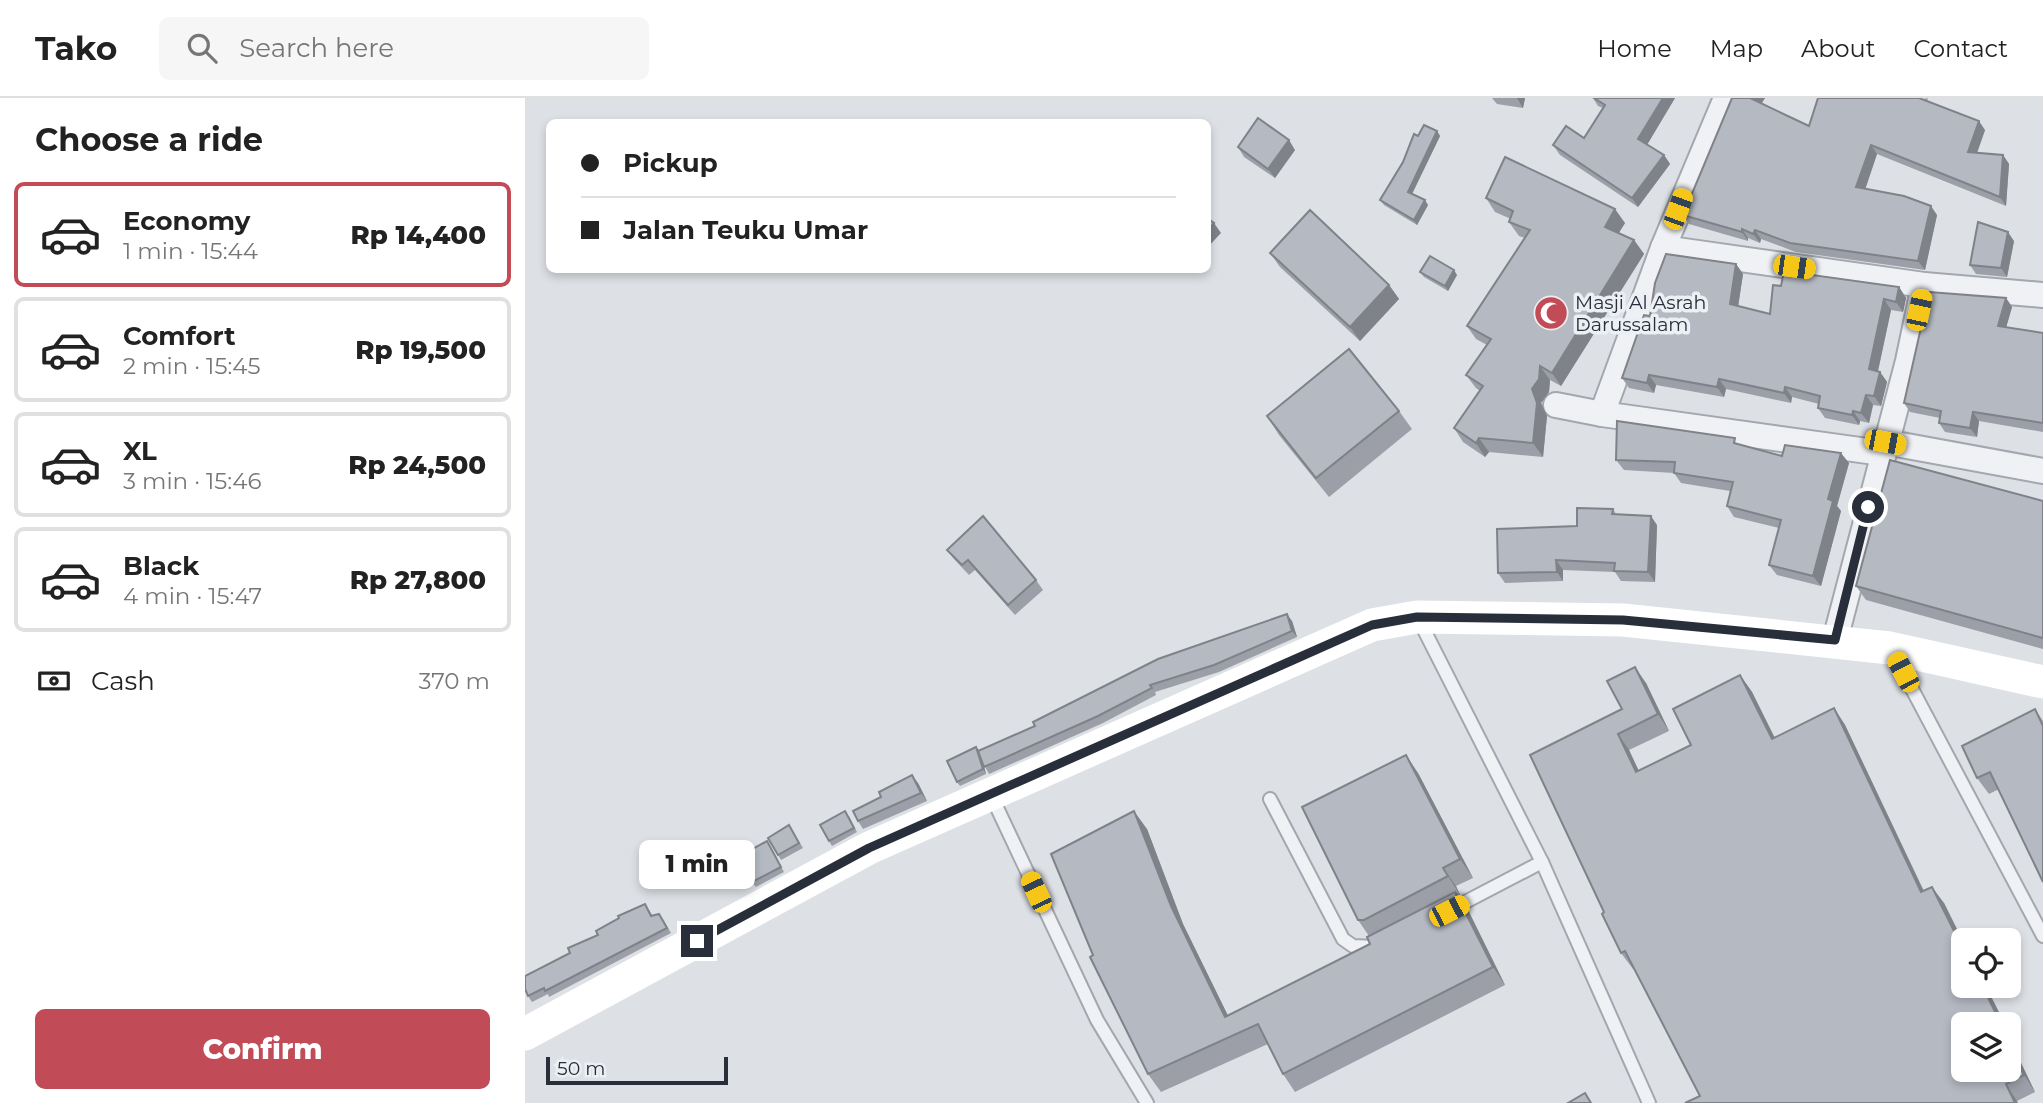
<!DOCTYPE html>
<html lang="en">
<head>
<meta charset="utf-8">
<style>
  :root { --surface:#fff; --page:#f6f6f6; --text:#222; --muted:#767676; --line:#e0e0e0; --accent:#c14b57 }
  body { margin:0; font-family:Montserrat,sans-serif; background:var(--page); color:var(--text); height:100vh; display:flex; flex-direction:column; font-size:26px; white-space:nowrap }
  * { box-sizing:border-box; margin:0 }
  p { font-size:23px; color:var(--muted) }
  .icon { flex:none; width:38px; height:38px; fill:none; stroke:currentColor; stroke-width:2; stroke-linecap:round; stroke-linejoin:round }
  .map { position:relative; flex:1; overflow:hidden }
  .panel { display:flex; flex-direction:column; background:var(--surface); width:525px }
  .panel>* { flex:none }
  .hud { position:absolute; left:21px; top:21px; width:665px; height:154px; border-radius:10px; box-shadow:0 4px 10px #0003; display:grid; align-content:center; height:154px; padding:0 35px; background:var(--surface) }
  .buttons { position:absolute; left:1426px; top:830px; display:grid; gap:14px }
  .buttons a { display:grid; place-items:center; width:70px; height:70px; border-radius:10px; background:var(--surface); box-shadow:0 4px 10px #0003; font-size:35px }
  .scale { position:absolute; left:21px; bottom:18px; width:182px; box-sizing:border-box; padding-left:7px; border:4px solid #282e3a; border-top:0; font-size:19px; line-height:24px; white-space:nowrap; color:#282e3a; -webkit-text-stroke:5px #eceff3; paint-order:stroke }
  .end { position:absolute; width:32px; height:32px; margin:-16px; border:9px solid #282e3a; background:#fff; box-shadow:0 0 0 4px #fff }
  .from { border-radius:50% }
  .bubble { position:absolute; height:49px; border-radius:10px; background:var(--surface); box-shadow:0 4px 10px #0003; font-size:23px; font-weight:800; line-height:49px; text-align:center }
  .car { position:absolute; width:21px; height:42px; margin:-21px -10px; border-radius:9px; box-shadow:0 0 5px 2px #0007; background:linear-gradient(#f5c518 24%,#345 0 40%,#f5c518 0 76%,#345 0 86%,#f5c518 0) }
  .hud b { display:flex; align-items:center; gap:24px; height:66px; font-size:26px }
  .hud b+b { border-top:2px solid var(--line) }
  .hud i { width:18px; height:18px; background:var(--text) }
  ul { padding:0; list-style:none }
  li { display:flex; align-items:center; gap:21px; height:105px; margin:0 14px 10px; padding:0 21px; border:4px solid var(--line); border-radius:10px }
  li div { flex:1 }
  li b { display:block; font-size:26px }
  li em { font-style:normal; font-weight:800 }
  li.on { border-color:var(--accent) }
  li>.icon { width:63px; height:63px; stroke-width:1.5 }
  h2 { padding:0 35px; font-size:32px; line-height:84px }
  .pay { display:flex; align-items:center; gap:18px; height:77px; padding:0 35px; font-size:26px }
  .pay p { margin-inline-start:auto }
  .cta { display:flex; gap:14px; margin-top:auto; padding:14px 35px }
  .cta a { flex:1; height:80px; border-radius:10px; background:var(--accent); color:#fff; font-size:28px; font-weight:800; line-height:80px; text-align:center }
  header { display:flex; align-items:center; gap:42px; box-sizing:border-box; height:98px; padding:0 35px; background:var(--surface); border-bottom:2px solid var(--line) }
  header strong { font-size:33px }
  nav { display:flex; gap:38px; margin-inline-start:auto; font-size:24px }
  .search { width:490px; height:63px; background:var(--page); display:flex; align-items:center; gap:18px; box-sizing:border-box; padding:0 24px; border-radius:10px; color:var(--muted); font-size:26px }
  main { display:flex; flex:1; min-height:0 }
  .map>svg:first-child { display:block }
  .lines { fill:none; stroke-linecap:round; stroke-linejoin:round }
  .service-casing { stroke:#a3a7ae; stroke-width:16 }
  .minor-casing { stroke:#a3a7ae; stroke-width:28 }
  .service { stroke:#eff1f4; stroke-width:12 }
  .minor { stroke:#eff1f4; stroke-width:24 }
  .secondary { stroke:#fff; stroke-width:33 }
  .wall { fill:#9c9fa7 }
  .shaded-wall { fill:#7f8288 }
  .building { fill:#b5b9c2; stroke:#7f8288; stroke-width:2 }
  .route { stroke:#282e3a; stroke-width:9 }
  .labels { text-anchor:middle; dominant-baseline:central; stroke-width:7; stroke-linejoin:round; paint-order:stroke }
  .poi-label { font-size:19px; fill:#282e3a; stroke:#eceff3; text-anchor:start }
</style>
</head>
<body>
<header>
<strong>Tako</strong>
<div class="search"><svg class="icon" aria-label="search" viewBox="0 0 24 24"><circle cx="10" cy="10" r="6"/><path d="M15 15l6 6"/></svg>Search here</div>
<nav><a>Home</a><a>Map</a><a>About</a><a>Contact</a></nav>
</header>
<main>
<section class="panel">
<h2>Choose a ride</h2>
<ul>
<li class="on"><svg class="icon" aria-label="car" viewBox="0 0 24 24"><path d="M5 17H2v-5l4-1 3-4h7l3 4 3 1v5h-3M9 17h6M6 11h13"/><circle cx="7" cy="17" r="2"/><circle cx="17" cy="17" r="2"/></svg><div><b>Economy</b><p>1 min · 15:44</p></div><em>Rp 14,400</em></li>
<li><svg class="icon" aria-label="car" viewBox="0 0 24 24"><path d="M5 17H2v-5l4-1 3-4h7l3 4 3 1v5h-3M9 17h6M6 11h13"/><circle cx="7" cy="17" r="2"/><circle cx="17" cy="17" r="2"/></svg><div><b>Comfort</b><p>2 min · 15:45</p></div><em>Rp 19,500</em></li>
<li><svg class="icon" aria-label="car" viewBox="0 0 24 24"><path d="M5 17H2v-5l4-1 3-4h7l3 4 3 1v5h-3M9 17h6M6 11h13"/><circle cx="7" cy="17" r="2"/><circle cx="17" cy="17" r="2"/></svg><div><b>XL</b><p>3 min · 15:46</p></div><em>Rp 24,500</em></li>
<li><svg class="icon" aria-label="car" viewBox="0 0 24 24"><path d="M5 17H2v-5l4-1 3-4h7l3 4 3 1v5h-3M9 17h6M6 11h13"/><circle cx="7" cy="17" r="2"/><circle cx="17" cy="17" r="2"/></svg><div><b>Black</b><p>4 min · 15:47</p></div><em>Rp 27,800</em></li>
</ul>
<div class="pay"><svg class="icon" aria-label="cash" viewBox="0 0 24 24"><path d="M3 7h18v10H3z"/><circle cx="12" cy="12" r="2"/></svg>Cash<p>370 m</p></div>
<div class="cta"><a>Confirm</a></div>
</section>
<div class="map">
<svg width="1518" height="1005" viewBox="0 0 1518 1005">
  <rect width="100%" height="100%" fill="#dde0e5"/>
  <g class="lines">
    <g class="service-casing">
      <g id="service">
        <polyline points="894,522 1017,764 1124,1005"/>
        <polyline points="1369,557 1518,838"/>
        <polyline points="466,697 572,922 622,1005"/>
        <polyline points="745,701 818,841 828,848 853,849"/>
        <polyline points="925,812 1017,764"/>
      </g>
    </g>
    <g class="minor-casing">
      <g id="minor">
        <polyline points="1201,0 1138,150 1399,187 1383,263 1310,542"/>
        <polyline points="1138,150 1077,316 1357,355"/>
        <polyline points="1399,187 1518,197"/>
        <polyline points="1031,307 1077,316"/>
        <polyline points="1360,344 1518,373"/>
      </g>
    </g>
    <use href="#service" class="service"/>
    <use href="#minor" class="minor"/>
    <polyline class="secondary" points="0,936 344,750 847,527 892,519 1098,522 1365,550 1518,584"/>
  </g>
  <g class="wall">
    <polygon points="967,0 1000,0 998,10 972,6"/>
    <polygon points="1068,0 1150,0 1122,47 1139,57 1145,66 1113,109 1035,57 1028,47 1059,40 1078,10 1073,8"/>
    <polygon points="1207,0 1240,0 1237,5 1284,28 1403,0 1402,3 1460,32 1452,55 1478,57 1484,66 1481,108 1352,56 1340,91 1412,117 1400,172 1271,154 1236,141 1235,145 1223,140 1223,143 1164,126 1158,117"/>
    <polygon points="912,33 915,38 887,96 903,107 892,127 859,107 855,102 893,38"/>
    <polygon points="713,49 770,52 750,80 719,59"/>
    <polygon points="961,100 1100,125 1094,135 1109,142 1119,156 1036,288 1025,282 1024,294 1016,305 1022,318 1018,359 964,354 960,359 938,344 929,330 955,293 951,290 941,277 962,247 951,241 942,228 1000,140 994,138 984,124 986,121 970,114"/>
    <polygon points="1489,143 1482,179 1451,176 1445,167"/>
    <polygon points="745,155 864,187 874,201 835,243 755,169"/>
    <polygon points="1211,166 1218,176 1213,208 1245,216 1256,188 1374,189 1381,200 1378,214 1366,212 1353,273 1355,274 1362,284 1356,308 1348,307 1344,325 1335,323 1334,327 1300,320 1293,310 1294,306 1267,299 1266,305 1201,291 1199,299 1131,287 1129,295 1104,290 1097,280 1125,218"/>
    <polygon points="895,174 932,177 923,193 899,179"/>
    <polygon points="1481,200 1487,209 1481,229 1518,235 1518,334 1454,323 1452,339 1420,334 1414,325 1415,320 1385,314 1379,305"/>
    <polygon points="874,313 887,331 804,399 754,337 742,318"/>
    <polygon points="1214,346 1257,358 1324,365 1312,408 1316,413 1296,488 1252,477 1244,467 1254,430 1209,419 1202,408 1205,393 1156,385 1149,375 1099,372 1091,362"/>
    <polygon points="1518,403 1518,551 1341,502 1331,488"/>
    <polygon points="1088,411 1091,416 1132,427 1130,484 1096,483 1090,474 1038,472 1038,483 980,485 973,475 1052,428"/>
    <polygon points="422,452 511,482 518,492 490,517 450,472 444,477 429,461"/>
    <polygon points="767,523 772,539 694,574 630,594 631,597 578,625 464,676 458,665 461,676 435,688 432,684 454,652"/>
    <polygon points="1215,577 1227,594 1250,640 1309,610 1320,627 1399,793 1419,805 1480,926 1438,926 1484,971 1484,940 1510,994 1492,1003 1175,998 1109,870 1108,871 1096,855 1079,814 1005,657 1097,611 1121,585 1144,633 1104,652 1114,673 1166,647"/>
    <polygon points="1510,611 1518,623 1518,784 1474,691 1464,696 1452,680"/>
    <polygon points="893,675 948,780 931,788 935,797 933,798 943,812 980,887 770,994 758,976 743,946 636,994 623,976 568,857 622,731 658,826 703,918 845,846 844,838 833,822"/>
    <polygon points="393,685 402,703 338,731 333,723"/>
    <polygon points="324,718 332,734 307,748 304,743"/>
    <polygon points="264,727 278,750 256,762 243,740"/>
    <polygon points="242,743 259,774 231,789 227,784"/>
    <polygon points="124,812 127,817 138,821 146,835 24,899 23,896 7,904 3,898 45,855 73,837"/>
  </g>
  <g class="shaded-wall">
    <polygon points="992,0 1000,0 998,10"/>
    <polygon points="1138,0 1150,0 1120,50 1113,41"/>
    <polygon points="1228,0 1240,0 1233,10 1227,1"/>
    <polygon points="1454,23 1460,32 1449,63 1443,54"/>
    <polygon points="912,33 915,38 886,98 883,94"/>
    <polygon points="764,42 770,52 750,80 743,71"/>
    <polygon points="1346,47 1352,56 1338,98 1331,89"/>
    <polygon points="1139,57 1145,66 1113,109 1107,100"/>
    <polygon points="1478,57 1484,66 1481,108 1475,99"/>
    <polygon points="900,102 903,107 892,127 889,122"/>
    <polygon points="1406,108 1412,117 1400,172 1393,163"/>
    <polygon points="1090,111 1100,125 1089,142 1080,129"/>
    <polygon points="689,125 696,135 682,150 682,133"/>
    <polygon points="1217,131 1223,140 1223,143 1217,134"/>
    <polygon points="1230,132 1236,141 1235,145 1228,136"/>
    <polygon points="1483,134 1489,143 1482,179 1476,170"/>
    <polygon points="1109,142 1119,156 1036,288 1027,275"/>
    <polygon points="1211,166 1218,176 1212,216 1205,206"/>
    <polygon points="929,172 932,177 923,193 920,188"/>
    <polygon points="864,187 874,201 835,243 825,229"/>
    <polygon points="1374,189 1381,200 1378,214 1371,204"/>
    <polygon points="1481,200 1487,209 1479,237 1473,228"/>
    <polygon points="1359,201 1366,212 1351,282 1344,271"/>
    <polygon points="1015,268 1025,282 1024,294 1016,305 1022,318 1018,359 1008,345 1007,291"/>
    <polygon points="1355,274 1362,284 1356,308 1349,298"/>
    <polygon points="1124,277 1131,287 1129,295 1122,285"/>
    <polygon points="1194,281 1201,291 1199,299 1192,289"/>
    <polygon points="1260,289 1267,299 1266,305 1259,295"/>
    <polygon points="1341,297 1348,307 1344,325 1336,315"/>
    <polygon points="1328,313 1335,323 1334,327 1327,317"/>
    <polygon points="1448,314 1454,323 1452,339 1445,330"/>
    <polygon points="954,340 964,354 960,359 951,345"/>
    <polygon points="1316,355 1324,365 1312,408 1316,413 1296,488 1288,478 1303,401"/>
    <polygon points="1126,418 1132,427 1130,484 1123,474"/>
    <polygon points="1031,462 1038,472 1038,483 1032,474"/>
    <polygon points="762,516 767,523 772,539 767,533"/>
    <polygon points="1110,569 1121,585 1144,633 1133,616"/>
    <polygon points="1215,577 1227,594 1258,657 1247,641"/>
    <polygon points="1309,610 1320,627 1407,811 1396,794"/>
    <polygon points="1093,636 1104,652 1122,691 1111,674"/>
    <polygon points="451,649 455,653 461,676 458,671"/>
    <polygon points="881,657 893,675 948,780 935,761"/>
    <polygon points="387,677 393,685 402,703 396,695"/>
    <polygon points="609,713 622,731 658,826 713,938 700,919 646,808"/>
    <polygon points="918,770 931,788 935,797 923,778"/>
    <polygon points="1407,789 1419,805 1438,844 1438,851"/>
    <polygon points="930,794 943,812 980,887 968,869"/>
    <polygon points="1457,887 1460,887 1480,926 1478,926 1473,920"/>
    <polygon points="1484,940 1510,994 1499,977 1484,947"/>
    <polygon points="1481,986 1492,1003 1493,1005 1490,1005"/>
  </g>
  <g class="building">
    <polygon points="1069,0 1138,0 1113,41 1139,57 1107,100 1028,47 1041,28 1059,40 1080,7"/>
    <polygon points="1207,0 1228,0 1227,1 1284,28 1293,0 1394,0 1454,23 1443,54 1478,57 1475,99 1346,47 1331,89 1379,98 1406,108 1393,163 1265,145 1230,132 1228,136 1217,131 1217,134 1158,117"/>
    <polygon points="733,20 764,42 743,71 713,49"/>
    <polygon points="899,27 912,33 883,94 900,102 889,122 855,102 878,64 889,36 893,38"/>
    <polygon points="980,59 1090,111 1080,129 1109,142 1027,275 1015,268 1014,281 1007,291 1012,305 1008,345 954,340 951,345 929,330 958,288 941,277 966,241 942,228 1005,132 984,124 988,113 961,100"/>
    <polygon points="785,112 864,187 825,229 745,155"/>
    <polygon points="682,120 689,125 682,133"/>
    <polygon points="1453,124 1483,134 1476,170 1445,167"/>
    <polygon points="1141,156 1211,166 1205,206 1245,216 1248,187 1256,188 1259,173 1374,189 1371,204 1359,201 1344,271 1355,274 1349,298 1341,297 1336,315 1328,313 1327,317 1293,310 1295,298 1260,289 1259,295 1194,281 1192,289 1124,277 1122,285 1097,280 1119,217 1125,218 1130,185"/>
    <polygon points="905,158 929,172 920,188 895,174"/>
    <polygon points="1404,194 1481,200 1473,228 1518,235 1518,325 1448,314 1445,330 1414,325 1416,313 1379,305"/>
    <polygon points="824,251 874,313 791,380 742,318"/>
    <polygon points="1092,323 1210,340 1209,345 1257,358 1260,347 1316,355 1303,401 1308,403 1288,478 1244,467 1256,422 1202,408 1208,384 1149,375 1150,364 1091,362"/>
    <polygon points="1365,362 1518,403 1518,540 1331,488"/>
    <polygon points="1052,410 1088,411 1087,416 1126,418 1123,474 1089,473 1090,465 1031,462 1032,474 973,475 972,431 1052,428"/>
    <polygon points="458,418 511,482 483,507 443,462 437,467 422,452"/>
    <polygon points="762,516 767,533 689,567 625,587 627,590 573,618 459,669 453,653 510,628 508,624 633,561"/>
    <polygon points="1110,569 1133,616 1093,636 1111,674 1166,647 1148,611 1215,577 1247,641 1309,610 1396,794 1407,789 1438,851 1438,887 1457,887 1473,920 1471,921 1473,926 1438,926 1438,971 1484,971 1484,947 1499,977 1481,986 1490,1005 1160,1005 1175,998 1100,853 1096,855 1077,816 1079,814 1005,657 1097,611 1082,583"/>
    <polygon points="1510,611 1518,628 1518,784 1465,674 1452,680 1437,648"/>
    <polygon points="451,649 458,671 432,684 422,663"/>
    <polygon points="881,657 935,761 918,770 923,778 839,822 833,822 777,709"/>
    <polygon points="387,677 396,695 333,723 328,713 356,699 354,694"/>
    <polygon points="320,713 329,730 304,743 295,727"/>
    <polygon points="609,713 646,808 700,919 845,846 842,839 930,794 968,869 758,976 733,926 623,976 565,859 568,857 526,756"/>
    <polygon points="264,727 274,745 253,757 243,740"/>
    <polygon points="242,743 256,769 227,784 213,759"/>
    <polygon points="120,806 126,818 134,816 142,830 20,893 19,890 3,898 0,891 0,878 45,855 43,850 73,837 71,833 94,820 93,818"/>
    <polygon points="1060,995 1066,1005 1043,1005"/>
  </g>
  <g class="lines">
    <polyline class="route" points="172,843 344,750 847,527 892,519 1098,522 1310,542 1343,409"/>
  </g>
  <defs>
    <g id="mosque-disc" transform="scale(1.75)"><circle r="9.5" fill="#c14b57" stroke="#eceff3"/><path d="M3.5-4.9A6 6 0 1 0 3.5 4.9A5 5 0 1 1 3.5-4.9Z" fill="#fff"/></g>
  </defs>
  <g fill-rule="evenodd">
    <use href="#mosque-disc" x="1026" y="215"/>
  </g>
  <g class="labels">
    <g class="poi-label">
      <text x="1050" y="204">Masji Al Asrah<tspan x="1050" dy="22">Darussalam</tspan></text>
    </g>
  </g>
</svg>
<div class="buttons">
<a><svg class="icon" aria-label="locate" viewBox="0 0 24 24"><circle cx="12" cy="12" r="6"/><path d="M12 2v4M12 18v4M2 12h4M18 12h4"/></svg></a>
<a><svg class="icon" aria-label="layers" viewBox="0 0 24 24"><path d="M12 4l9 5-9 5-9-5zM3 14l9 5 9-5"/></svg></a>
</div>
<div class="scale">50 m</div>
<i class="end from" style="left:1343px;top:409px"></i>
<i class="end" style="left:172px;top:843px"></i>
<div class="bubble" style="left:114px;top:742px;width:116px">1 min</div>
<i class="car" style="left:1153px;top:111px;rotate:20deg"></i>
<i class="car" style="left:1269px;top:169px;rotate:98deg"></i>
<i class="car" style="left:1394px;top:212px;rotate:12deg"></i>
<i class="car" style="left:1360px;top:344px;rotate:101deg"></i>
<i class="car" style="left:1378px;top:574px;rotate:332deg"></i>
<i class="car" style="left:511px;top:794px;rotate:335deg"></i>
<i class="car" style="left:924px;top:813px;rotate:63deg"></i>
<div class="hud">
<b><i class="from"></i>Pickup</b>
<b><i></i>Jalan Teuku Umar</b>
</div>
</div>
</main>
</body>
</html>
